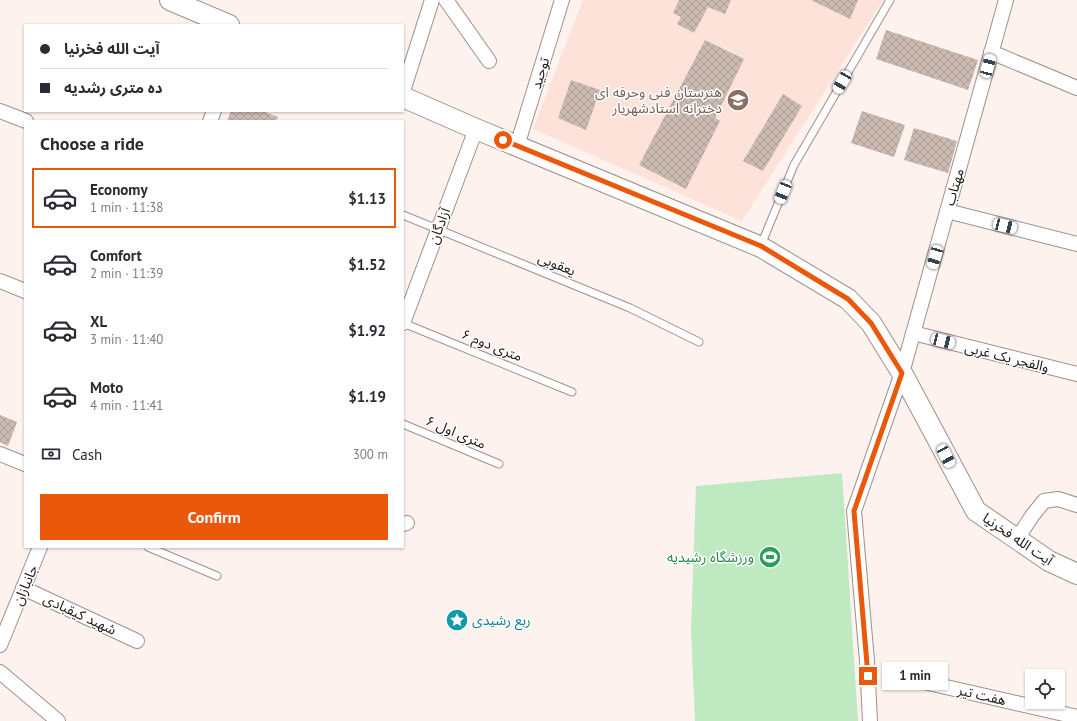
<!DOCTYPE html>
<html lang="en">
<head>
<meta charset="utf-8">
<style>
  :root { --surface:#fff; --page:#f7f7f7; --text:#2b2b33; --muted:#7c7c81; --line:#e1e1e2; --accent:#ea580c }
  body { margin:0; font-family:"PT Sans","Noto Sans Arabic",sans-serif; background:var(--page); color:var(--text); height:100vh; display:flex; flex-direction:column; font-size:15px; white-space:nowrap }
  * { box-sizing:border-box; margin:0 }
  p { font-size:13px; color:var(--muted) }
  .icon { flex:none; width:22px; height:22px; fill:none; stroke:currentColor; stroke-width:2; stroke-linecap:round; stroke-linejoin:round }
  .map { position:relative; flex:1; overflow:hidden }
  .drawer { position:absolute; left:24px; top:120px; width:380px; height:428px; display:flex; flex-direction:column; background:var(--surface); border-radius:0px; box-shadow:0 1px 3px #0004 }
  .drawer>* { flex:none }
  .top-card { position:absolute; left:24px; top:24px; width:380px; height:88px; border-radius:0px; box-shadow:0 1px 3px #0004; display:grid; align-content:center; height:88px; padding:0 16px; background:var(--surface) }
  .controls { position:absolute; left:1025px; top:669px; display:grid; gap:8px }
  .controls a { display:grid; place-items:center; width:40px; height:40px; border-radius:0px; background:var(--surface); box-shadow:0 1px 3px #0004; font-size:20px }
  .end { position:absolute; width:18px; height:18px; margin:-9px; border:5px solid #ea580c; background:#fff; box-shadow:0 0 0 2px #fff }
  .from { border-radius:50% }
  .bubble { position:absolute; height:28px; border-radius:0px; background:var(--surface); box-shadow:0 1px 3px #0004; font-size:13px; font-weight:800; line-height:28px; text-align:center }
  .car { position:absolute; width:12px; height:24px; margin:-12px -6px; border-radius:5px; box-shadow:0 0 3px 1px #0007; background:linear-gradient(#fff 24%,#345 0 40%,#fff 0 76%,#345 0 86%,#fff 0) }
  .top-card b { display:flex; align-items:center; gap:14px; height:38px; font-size:15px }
  .top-card b+b { border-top:1px solid var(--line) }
  .top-card i { width:10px; height:10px; background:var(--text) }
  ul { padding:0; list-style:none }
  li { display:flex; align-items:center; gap:12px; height:60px; margin:0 8px 6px; padding:0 8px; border:2px solid transparent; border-radius:0px }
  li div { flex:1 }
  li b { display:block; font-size:15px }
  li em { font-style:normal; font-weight:800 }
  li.selected { border-color:var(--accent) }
  li>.icon { width:36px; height:36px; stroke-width:1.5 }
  h2 { padding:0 16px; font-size:18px; line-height:48px }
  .pay { display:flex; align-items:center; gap:10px; height:44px; padding:0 16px; font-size:15px }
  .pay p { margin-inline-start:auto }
  .cta { display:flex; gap:8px; margin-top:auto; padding:8px 16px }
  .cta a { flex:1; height:46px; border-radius:0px; background:var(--accent); color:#fff; font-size:16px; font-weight:800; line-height:46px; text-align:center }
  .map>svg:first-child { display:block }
  .built { fill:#fce2d8 }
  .garden { fill:#bfeac1 }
  .building { fill:url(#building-cross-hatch) }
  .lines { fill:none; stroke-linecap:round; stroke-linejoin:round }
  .lane-casing { stroke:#a0908a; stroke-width:9 }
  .street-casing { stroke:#a0908a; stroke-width:16 }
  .secondary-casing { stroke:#a0908a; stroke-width:22 }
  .lane { stroke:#fff; stroke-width:7 }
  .street { stroke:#fff; stroke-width:14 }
  .secondary { stroke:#fff; stroke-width:20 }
  .route { stroke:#ea580c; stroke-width:5 }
  .labels { text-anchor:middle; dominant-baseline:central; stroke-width:3; stroke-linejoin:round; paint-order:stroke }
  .street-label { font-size:14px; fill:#1b1513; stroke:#fff }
  .education-label { font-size:14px; fill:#785e54; stroke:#fff; text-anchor:end }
  .leisure-label { font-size:14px; fill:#27864d; stroke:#fff; text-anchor:end }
  .culture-label { font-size:14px; fill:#0d838f; stroke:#fff; text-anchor:start }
</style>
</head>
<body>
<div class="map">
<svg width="1077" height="721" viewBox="0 0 1077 721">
  <defs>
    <pattern id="building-cross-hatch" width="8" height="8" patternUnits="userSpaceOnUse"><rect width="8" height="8" fill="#cabab1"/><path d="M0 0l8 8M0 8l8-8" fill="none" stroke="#ad9f97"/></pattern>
  </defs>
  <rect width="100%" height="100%" fill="#fdf2ee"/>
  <polygon class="built" points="583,0 883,0 742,221 533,129"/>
  <polygon class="garden" points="842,473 858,721 695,721 691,629 696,486"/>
  <g class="building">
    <polygon points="679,0 731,0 725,14 708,7 694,33 677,24 681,17 673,13"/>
    <polygon points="811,0 858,0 850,19"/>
    <polygon points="886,30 978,60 968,90 876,59"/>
    <polygon points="705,40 744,59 715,118 720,121 686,189 639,165"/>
    <polygon points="571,80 600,90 586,130 558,118"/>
    <polygon points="783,94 802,106 763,171 743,161"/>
    <polygon points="231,111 262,111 278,117 276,121 227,121"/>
    <polygon points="862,111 905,125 894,157 851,143"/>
    <polygon points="914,128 957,141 948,173 904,160"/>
    <polygon points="0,415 17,422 8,446 0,442"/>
  </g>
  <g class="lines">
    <g class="lane-casing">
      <g id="lane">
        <polyline points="403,215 630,308 699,342"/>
        <polyline points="761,245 794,165 890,0"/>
        <polyline points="403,323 572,392"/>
        <polyline points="403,424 499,464"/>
        <polyline points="148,547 217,576"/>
      </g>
    </g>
    <g class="street-casing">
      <g id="street">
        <polyline points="446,0 489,61"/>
        <polyline points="991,52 1077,88"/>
        <polyline points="403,91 432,0"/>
        <polyline points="0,111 26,121"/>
        <polyline points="210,121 214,111"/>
        <polyline points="517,146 562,0"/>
        <polyline points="947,211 1077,244"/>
        <polyline points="0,281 25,291"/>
        <polyline points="403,323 476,129"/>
        <polyline points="913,333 1077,374"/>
        <polyline points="0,454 25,464"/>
        <polyline points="403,524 407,523"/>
        <polyline points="1017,539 1032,516 1044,501 1058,499 1077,505"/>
        <polyline points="23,588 137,641"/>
        <polyline points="0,645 40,547"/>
        <polyline points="0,672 58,721"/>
        <polyline points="911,679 1077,717"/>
        <polyline points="870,721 867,661 854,511 902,373 1006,0"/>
      </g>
    </g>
    <g class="secondary-casing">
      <g id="secondary">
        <polyline points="170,0 229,25"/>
        <polyline points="403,97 476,129 761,247 848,299 871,323 902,373 976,511 1049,561 1077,574"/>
      </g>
    </g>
    <use href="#lane" class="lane"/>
    <use href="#street" class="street"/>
    <use href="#secondary" class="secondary"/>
  </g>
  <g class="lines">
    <polyline class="route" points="503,140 761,246 848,299 871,323 902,373 854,511 868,676"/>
  </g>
  <defs>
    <g id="school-disc" transform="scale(1.15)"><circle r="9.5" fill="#8d6e63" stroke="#fff"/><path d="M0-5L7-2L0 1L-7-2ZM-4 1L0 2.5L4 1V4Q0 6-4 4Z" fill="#fff"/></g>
    <g id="stadium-disc" transform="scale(1.15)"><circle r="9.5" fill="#2e9e5b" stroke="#fff"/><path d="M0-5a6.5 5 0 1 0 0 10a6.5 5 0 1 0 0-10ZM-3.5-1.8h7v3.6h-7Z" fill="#fff"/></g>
    <g id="sight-disc" transform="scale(1.15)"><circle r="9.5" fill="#0f9aa8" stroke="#fff"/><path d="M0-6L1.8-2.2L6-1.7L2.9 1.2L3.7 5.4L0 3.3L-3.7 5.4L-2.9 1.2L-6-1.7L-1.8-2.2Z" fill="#fff"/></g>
  </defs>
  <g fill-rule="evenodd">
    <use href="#school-disc" x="738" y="100"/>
    <use href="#stadium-disc" x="770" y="557"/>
    <use href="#sight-disc" x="457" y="620"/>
  </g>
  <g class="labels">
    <g class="street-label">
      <text transform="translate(540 73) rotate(-73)">توحید</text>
      <text transform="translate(954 187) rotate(-74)">مهتاب</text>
      <text transform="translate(439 226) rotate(-69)">آزادگان</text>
      <text transform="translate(557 264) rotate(22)">یعقوبی</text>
      <text transform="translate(492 345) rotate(22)">۶ متری دوم</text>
      <text transform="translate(1007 357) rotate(14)">والفجر یک غربی</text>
      <text transform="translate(456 432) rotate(23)">۶ متری اول</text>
      <text transform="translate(1018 539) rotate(34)">آیت الله فخرنیا</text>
      <text transform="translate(25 585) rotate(-67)">جانبازان</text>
      <text transform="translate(80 614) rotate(25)">شهید کیقبادی</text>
      <text transform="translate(982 695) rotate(13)">هفت تیر</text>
    </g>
    <g class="education-label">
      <text x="722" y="92">هنرستان فنی وحرفه ای<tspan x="722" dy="16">دخترانه استادشهریار</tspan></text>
    </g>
    <g class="leisure-label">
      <text x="754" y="557">ورزشگاه رشیدیه</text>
    </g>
    <g class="culture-label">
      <text x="472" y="620">ربع رشیدی</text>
    </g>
  </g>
</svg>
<div class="controls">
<a><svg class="icon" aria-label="locate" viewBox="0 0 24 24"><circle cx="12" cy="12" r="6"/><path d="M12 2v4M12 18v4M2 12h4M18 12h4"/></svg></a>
</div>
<i class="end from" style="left:503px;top:140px"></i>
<i class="end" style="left:868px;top:676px"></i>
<div class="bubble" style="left:882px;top:662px;width:66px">1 min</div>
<i class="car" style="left:988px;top:66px;rotate:15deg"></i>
<i class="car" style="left:842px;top:82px;rotate:210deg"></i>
<i class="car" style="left:783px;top:192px;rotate:202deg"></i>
<i class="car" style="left:1005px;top:226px;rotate:104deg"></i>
<i class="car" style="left:935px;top:257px;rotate:196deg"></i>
<i class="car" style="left:943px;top:341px;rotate:104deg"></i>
<i class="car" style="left:946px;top:456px;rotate:152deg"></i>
<div class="top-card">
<b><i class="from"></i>آیت الله فخرنیا</b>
<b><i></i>ده متری رشدیه</b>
</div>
<section class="drawer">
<h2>Choose a ride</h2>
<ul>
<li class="selected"><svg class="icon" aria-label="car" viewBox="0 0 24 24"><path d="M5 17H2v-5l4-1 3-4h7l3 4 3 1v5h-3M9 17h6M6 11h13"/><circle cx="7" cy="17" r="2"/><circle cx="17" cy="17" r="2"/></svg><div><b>Economy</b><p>1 min · 11:38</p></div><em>$1.13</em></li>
<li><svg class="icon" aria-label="car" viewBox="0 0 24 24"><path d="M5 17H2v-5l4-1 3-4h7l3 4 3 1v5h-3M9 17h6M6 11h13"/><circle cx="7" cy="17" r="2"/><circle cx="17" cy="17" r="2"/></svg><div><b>Comfort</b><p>2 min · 11:39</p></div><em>$1.52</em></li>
<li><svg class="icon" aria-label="car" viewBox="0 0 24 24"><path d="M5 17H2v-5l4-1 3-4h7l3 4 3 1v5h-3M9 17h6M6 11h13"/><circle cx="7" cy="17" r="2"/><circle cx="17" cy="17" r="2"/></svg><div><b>XL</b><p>3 min · 11:40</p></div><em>$1.92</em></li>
<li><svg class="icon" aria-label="car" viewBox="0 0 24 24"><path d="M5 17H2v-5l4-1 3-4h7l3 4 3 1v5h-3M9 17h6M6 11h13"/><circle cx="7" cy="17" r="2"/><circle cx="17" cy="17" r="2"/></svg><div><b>Moto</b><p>4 min · 11:41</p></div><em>$1.19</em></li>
</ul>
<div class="pay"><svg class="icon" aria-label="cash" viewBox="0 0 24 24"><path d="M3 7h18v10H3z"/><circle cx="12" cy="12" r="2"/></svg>Cash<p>300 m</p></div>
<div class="cta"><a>Confirm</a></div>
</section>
</div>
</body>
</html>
